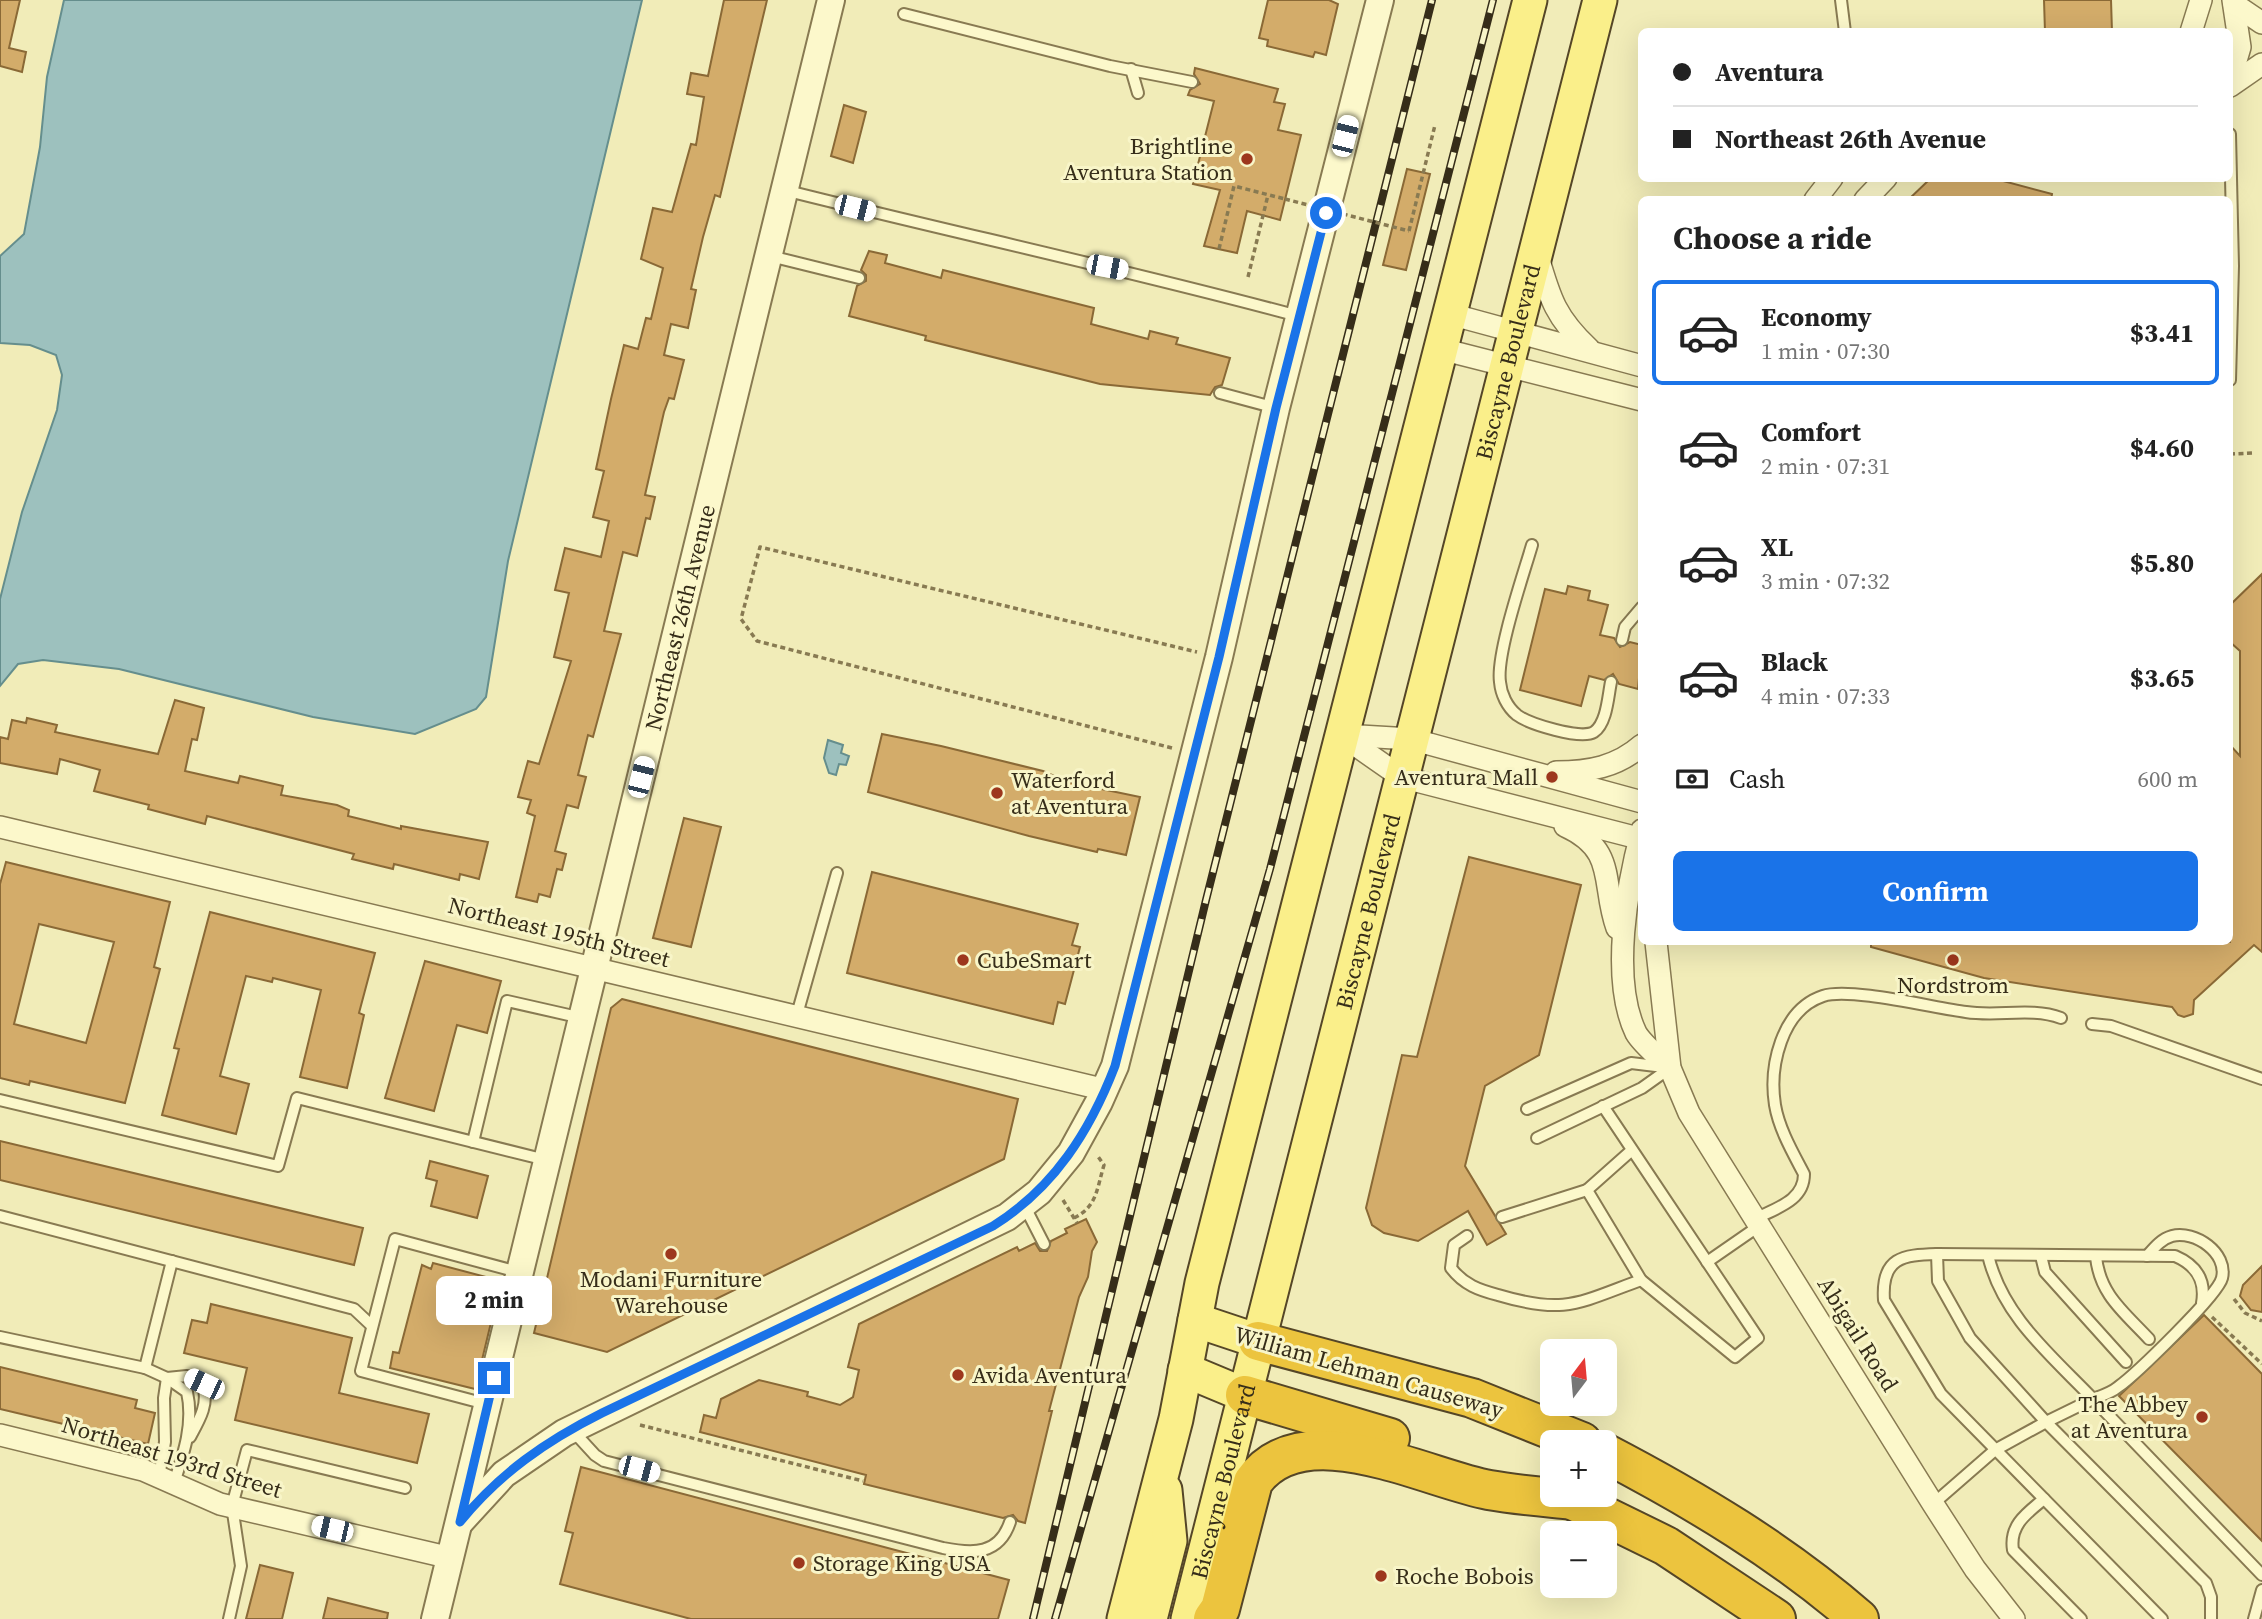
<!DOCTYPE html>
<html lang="en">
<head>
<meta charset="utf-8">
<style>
  :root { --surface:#fff; --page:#f6f6f6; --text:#222; --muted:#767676; --line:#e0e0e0; --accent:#1a73e8 }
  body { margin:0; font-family:"Source Serif 4",serif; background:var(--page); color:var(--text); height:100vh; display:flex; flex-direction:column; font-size:26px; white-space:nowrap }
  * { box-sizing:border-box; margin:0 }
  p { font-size:23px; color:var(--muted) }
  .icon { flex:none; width:38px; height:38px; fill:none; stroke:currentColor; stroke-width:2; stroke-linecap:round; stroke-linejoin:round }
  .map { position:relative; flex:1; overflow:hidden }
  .side { position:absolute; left:1638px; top:196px; width:595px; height:749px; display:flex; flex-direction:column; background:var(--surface); border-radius:10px; box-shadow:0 7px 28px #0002 }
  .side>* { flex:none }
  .top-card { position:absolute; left:1638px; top:28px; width:595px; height:154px; border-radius:10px; box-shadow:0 7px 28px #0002; display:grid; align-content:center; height:154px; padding:0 35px; background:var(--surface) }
  .needle { width:46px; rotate:16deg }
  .controls { position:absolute; left:1540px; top:1339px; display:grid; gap:14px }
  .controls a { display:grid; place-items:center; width:77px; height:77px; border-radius:10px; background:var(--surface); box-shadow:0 7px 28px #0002; font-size:35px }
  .end { position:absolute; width:32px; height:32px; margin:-16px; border:9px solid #1a73e8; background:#fff; box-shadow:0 0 0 4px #fff }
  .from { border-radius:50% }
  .bubble { position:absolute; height:49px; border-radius:10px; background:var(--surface); box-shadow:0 7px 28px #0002; font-size:23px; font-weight:700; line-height:49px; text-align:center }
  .car { position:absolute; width:21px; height:42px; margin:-21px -10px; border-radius:9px; box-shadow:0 0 5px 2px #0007; background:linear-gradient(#fff 24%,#345 0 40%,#fff 0 76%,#345 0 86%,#fff 0) }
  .top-card b { display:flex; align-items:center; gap:24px; height:66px; font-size:26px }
  .top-card b+b { border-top:2px solid var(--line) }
  .top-card i { width:18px; height:18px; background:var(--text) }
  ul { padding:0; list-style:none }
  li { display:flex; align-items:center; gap:21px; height:105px; margin:0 14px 10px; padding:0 21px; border:4px solid transparent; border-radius:10px }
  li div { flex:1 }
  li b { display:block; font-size:26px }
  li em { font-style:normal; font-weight:700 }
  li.on { border-color:var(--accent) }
  li>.icon { width:63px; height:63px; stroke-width:1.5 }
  h2 { padding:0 35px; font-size:32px; line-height:84px }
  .pay { display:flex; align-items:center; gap:18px; height:77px; padding:0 35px; font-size:26px }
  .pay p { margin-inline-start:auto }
  .primary-button { display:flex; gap:14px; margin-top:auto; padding:14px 35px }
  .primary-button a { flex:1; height:80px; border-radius:10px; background:var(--accent); color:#fff; font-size:28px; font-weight:700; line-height:80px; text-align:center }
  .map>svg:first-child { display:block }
  .water { fill:#9dc1be; stroke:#658e8d; stroke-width:2 }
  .building { fill:#d3ac6a; stroke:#8a6936; stroke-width:2; fill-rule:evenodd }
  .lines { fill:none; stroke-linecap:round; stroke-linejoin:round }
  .service-casing { stroke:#887a52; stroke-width:14 }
  .minor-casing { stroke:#887a52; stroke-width:24 }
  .tertiary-casing { stroke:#887a52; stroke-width:30 }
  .primary-casing { stroke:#554627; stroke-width:37 }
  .motorway-casing { stroke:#554627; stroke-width:42 }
  .path { stroke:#887a52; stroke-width:3.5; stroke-dasharray:5 3.5; stroke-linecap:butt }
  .service { stroke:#fcf8cb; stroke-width:10 }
  .minor { stroke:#fcf8cb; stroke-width:21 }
  .tertiary { stroke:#fcf8cb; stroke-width:26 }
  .primary { stroke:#faef8a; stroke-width:33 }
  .motorway { stroke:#ecc43e; stroke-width:38 }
  .rail-casing { stroke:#362d19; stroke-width:8 }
  .rail { stroke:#f8f5c8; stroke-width:5; stroke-dasharray:16; stroke-linecap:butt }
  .path-bridge { stroke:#887a52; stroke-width:3.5; stroke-dasharray:5 3.5; stroke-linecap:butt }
  .route { stroke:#1a73e8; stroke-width:9 }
  .poi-dot { fill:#9d371d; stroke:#f8f5c8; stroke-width:2.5 }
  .labels { text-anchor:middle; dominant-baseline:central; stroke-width:6; stroke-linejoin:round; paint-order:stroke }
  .poi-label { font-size:23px; fill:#362d19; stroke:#f8f5c8; text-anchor:start }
  .street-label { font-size:23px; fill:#362d19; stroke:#f8f5c8 }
</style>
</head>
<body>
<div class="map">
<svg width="2262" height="1619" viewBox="0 0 2262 1619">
  <rect width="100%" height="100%" fill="#f1ecb8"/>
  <g class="water">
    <polygon points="64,0 642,0 508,561 486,697 476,709 415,734 313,717 119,669 43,660 18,664 0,686 0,599 22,512 57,410 62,375 56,355 30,345 0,343 0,256 24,234 40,147 47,77"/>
    <polygon points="828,740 843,745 841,753 849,756 846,765 839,764 836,775 829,773 824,758"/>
  </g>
  <g class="building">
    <polygon points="0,0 20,0 9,48 26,52 22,72 0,66"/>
    <polygon points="724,0 767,0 720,197 715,195 703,237 691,289 696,290 688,328 671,324 664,355 684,360 674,399 669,398 664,412 645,495 655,497 650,519 646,518 637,556 623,552 604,631 621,634 593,737 588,735 578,775 586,777 578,808 567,805 555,851 566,854 562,870 557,869 550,897 539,894 537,902 516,897 535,816 527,813 531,800 518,797 528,761 539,764 571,661 554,657 569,593 555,590 565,548 601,557 609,521 593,517 604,471 596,469 611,399 624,345 638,349 646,318 651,319 663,268 641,259 653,208 672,212 691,144 696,145 704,97 687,94 691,73 708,76"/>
    <polygon points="1268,0 1329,0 1338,4 1326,55 1315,52 1313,57 1267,46 1268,40 1259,38"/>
    <polygon points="2044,0 2111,0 2112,32 2045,32"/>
    <polygon points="1195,68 1278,89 1274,102 1285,104 1278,130 1301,135 1280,220 1247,211 1237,253 1204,246 1220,190 1193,184 1214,101 1188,95 1190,90 1200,84 1194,74"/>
    <polygon points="844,105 866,112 853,163 831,156"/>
    <polygon points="1407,169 1430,174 1406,270 1383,265"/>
    <polygon points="1931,178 1992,178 2052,194 2051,200 1908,200"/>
    <polygon points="869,251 887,255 885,263 941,278 943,270 1094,308 1091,324 1148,339 1150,331 1178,338 1176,344 1230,358 1222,385 1215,387 1210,395 1100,384 925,340 926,336 849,316 857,286 866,281 866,275 861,270"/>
    <polygon points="2262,574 2262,952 2254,945 2194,1000 2193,1014 2184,1017 2178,1015 2172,1007 1984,978 1871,947 1871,942 2230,942 2230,745 2240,756 2240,651 2230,642 2230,605"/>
    <polygon points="1568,586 1590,591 1588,600 1608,605 1600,635 1614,638 1620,647 1630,642 1642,645 1638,689 1619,684 1613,674 1604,680 1589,676 1581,706 1520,690 1545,589 1566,594"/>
    <polygon points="175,700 204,708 197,740 192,739 185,771 238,783 240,776 283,786 281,795 337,805 349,810 348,816 401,829 401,826 488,842 479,879 460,874 459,880 394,864 393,869 352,859 354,854 207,816 205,824 148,809 149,805 94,791 100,770 60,759 57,774 0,763 0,737 8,739 12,720 26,723 27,718 57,725 55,732 158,754"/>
    <polygon points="882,734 941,746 1043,771 1068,782 1140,797 1126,855 1098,849 1097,852 1029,836 868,792"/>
    <polygon points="684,818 721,827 691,947 653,938"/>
    <polygon points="1469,857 1581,885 1539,1055 1485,1086 1465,1166 1506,1234 1487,1245 1468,1211 1418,1241 1384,1233 1372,1225 1366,1208 1402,1055 1417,1057"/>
    <path d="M6 862 170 902 154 967 160 969 125 1103 30 1081 29 1085 0 1078V884ZM39 924 114 942 86 1043 14 1024Z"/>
    <polygon points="872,872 1078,924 1072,945 1080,947 1065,1004 1058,1002 1053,1024 847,973"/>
    <polygon points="210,912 375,953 359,1013 364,1015 347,1088 300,1077 321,990 273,978 272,982 246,976 220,1076 249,1084 236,1134 162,1115 179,1049 174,1048"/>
    <polygon points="425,961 501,981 487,1033 457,1025 434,1111 385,1098"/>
    <polygon points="622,999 1018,1099 1004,1159 607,1352 534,1333 611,1008"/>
    <polygon points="0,1141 363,1228 354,1265 0,1180"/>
    <polygon points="430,1161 488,1176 477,1218 431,1206 437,1181 426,1178"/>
    <polygon points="1086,1219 1097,1242 1092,1251 1088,1277 1079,1297 1049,1411 1052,1411 1025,1523 1018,1521 1013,1515 1003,1518 864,1484 866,1475 700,1432 704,1415 716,1418 721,1399 759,1380 808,1392 807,1396 840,1405 853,1397 859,1370 848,1367 859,1324 1017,1247 1019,1251 1035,1243 1040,1251 1047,1251 1051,1241 1067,1233 1065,1229"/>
    <polygon points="433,1263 501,1281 475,1389 390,1368 393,1352 399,1353 422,1265 431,1269"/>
    <polygon points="2262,1266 2262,1312 2251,1310 2240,1296 2243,1285"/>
    <polygon points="211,1304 352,1338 339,1393 429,1414 417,1463 235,1420 247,1368 184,1353 192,1320 207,1323"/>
    <polygon points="2204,1315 2262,1374 2262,1541 2119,1396"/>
    <polygon points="0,1367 137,1400 135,1408 155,1413 148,1444 0,1409"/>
    <polygon points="581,1467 1009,1580 998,1619 691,1619 560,1584 573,1533 565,1531"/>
    <polygon points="260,1565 293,1573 282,1619 246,1619"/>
    <polygon points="328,1598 388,1613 387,1619 323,1619"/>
  </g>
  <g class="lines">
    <g class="service-casing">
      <g id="service">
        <polyline points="1841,0 1845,32"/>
        <polyline points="904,14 1110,66 1192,82"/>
        <polyline points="1131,69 1138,93"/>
        <polyline points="2230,134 2233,266 2230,380"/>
        <path d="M784 190C955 233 1128 270 1298 316"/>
        <polyline points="770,256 859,278"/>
        <polyline points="1220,393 1276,408"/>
        <path d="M1532 545C1523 576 1496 654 1500 682 1501 694 1507 707 1517 715 1529 724 1581 740 1594 732 1607 723 1608 696 1611 682"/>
        <polyline points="1622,640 1625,627 1642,607"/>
        <polyline points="796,1018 837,873"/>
        <polyline points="2092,1024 2111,1026 2262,1079"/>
        <polyline points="0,1100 278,1166 297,1098 546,1160"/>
        <path d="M1603 1106C1655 1184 1707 1261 1758 1338L1735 1357 1641 1280 1587 1190 1632 1150"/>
        <polyline points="1527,1109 1631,1063 1664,1067"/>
        <polyline points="1537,1138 1642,1088 1670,1068"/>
        <polyline points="473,1142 507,1001 582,1018"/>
        <polyline points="1024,1205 1044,1244"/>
        <polyline points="0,1216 354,1309 371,1325"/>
        <polyline points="1502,1217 1587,1190"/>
        <path d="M1755 1219C1776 1208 1804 1201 1804 1174 1793 1153 1779 1129 1775 1105 1769 1067 1781 1010 1823 996 1850 987 1934 1008 1966 1012 1998 1017 2031 1007 2061 1018"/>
        <path d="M1467 1236 1454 1245 1451 1268C1464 1285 1479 1290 1498 1295 1565 1315 1578 1303 1641 1280"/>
        <path d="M1937 1254 2175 1256C2196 1265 2206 1280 2202 1303"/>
        <path d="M1988 1255C2002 1316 2052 1356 2093 1399L2046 1422 2206 1583 2211 1597V1619"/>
        <polyline points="2041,1256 2045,1272 2126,1362"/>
        <path d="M2147 1256C2154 1248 2161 1239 2172 1236 2195 1230 2228 1253 2222 1278 2218 1295 2135 1375 2118 1387 2111 1393 2101 1396 2093 1399L2262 1575"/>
        <path d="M2096 1257C2100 1295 2124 1312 2149 1339"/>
        <polyline points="1707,1262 1759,1226"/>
        <path d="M0 1337 145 1368 167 1378 187 1392C194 1423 184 1453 174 1483"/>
        <polyline points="145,1368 172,1261"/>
        <path d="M167 1378 187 1376 203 1384C209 1404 200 1419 190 1437"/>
        <polyline points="486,1404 361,1371 395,1239 518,1272"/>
        <path d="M573 1431 595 1455 604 1461 943 1548C973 1554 999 1555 1010 1522"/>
        <polyline points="159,1477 165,1442 164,1398 167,1378"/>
        <path d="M2044 1499C2027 1513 2009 1525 2013 1550L2081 1619"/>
        <path d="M1933 1504 1995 1450 2046 1422 1970 1338 1938 1281 1937 1254C1903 1255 1881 1257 1884 1300L1941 1394 2162 1619"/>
        <polyline points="229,1619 241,1566 232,1506 247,1450 405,1488"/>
        <polyline points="2254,1619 2262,1590"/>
      </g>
    </g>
    <g class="minor-casing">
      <g id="minor">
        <polyline points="2234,4 2262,23"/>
        <polyline points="2191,32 2201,0"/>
        <polyline points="2230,81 2240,47 2233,0"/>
        <polyline points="2230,86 2262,64"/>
        <polyline points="1815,200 1832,178"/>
        <polyline points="1865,200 1886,178"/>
        <path d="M1538 257C1550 299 1556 318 1589 349"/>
        <polyline points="1450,314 1642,366"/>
        <polyline points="1441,349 1642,400"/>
        <polyline points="1341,735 1401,777 1642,839"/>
        <polyline points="1343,735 1411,739 1642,802"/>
        <path d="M1556 772C1589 772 1617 767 1642 745"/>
        <path d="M1565 826C1618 850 1601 884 1617 928"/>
        <polyline points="0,827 1106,1090"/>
        <path d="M1642 830C1627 886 1610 979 1636 1033 1643 1045 1660 1058 1670 1068"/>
        <polyline points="1656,942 1670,1068 1689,1113 1933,1504 1975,1569 2014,1619"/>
        <polyline points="0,1435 143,1470 220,1504 451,1558"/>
      </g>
    </g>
    <g class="tertiary-casing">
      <g id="tertiary">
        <polyline points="460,1522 504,1474 564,1433 1007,1217 1039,1192 1071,1153 1099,1102 1115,1066 1219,657 1276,408 1380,0"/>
        <path id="s1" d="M435 1619 831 0"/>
      </g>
    </g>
    <g class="primary-casing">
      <g id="primary">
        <polyline points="1195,1320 1258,1341"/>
        <polyline points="1185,1370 1245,1395"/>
        <polyline points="1124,1619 1176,1419 1202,1283 1530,0"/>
        <polyline points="1150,1619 1170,1541 1165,1490"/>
        <path id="s2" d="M1188 1619 1600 0"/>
      </g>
    </g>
    <g class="motorway-casing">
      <g id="motorway">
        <polyline points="1258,1341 1472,1398 1582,1442"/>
        <polyline points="1245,1395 1390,1438"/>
        <path d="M1605 1453C1695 1500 1782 1552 1859 1619"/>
        <polyline points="1560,1494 1666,1546 1776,1619"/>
        <path d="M1213 1619 1220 1609 1253 1482C1302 1412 1425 1478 1489 1490 1517 1495 1546 1497 1574 1500"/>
      </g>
    </g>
    <g class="path">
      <polyline points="1409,231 1435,125"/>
      <polyline points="1219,249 1234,186 1285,199"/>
      <polyline points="1248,277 1268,195"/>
      <polyline points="2230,454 2253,453"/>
      <polyline points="1172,748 757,641 741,619 760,547 1197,652"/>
      <polyline points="1063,1200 1077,1223"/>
      <path d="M1074 1218C1097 1207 1097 1188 1104 1165L1097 1155"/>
      <polyline points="2234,1299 2245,1313 2262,1321"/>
      <polyline points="2212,1317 2262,1364"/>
      <polyline points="640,1425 863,1481"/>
    </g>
    <use href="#service" class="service"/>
    <use href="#minor" class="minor"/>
    <use href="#tertiary" class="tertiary"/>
    <use href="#primary" class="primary"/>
    <use href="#motorway" class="motorway"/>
    <g class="rail-casing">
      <g id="rail">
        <polyline points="1033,1619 1206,900 1432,0"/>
        <polyline points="1055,1619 1270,869 1493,0"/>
      </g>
    </g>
    <use href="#rail" class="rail"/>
    <polyline class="path-bridge" points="1285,199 1409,231"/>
  </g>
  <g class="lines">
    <path class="route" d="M494 1378 460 1522C500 1473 546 1441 602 1413L993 1226C1054 1188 1090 1131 1115 1066L1219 657 1276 408 1326 213"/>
  </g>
  <g class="poi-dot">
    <circle cx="1247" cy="159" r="7"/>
    <circle cx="1552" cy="777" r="7"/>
    <circle cx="997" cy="793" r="7"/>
    <circle cx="963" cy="960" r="7"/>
    <circle cx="1953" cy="960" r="7"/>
    <circle cx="671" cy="1254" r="7"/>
    <circle cx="958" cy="1375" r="7"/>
    <circle cx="2202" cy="1417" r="7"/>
    <circle cx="799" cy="1563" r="7"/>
    <circle cx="1381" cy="1576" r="7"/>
  </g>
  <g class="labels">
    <g class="poi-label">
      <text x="1233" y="146" text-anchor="end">Brightline<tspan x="1233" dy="26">Aventura Station</tspan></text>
      <text x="1538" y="777" text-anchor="end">Aventura Mall</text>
      <text x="1011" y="780">Waterford<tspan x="1011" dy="26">at Aventura</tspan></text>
      <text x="977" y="960">CubeSmart</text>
      <text x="1953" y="985" text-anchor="middle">Nordstrom</text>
      <text x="671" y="1279" text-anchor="middle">Modani Furniture<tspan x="671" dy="26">Warehouse</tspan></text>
      <text x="972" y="1375">Avida Aventura</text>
      <text x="2188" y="1404" text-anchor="end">The Abbey<tspan x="2188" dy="26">at Aventura</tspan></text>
      <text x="813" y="1563">Storage King USA</text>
      <text x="1395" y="1576">Roche Bobois</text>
    </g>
    <g class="street-label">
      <text stroke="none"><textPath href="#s2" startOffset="1297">Biscayne Boulevard</textPath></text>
      <text stroke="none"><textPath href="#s1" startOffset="1031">Northeast 26th Avenue</textPath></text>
      <text stroke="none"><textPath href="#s2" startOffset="730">Biscayne Boulevard</textPath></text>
      <text transform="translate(559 932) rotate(14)">Northeast 195th Street</text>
      <text transform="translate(1858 1334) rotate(58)">Abigail Road</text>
      <text transform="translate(1369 1372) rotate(16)">William Lehman Causeway</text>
      <text transform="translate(172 1457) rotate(17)">Northeast 193rd Street</text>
      <text stroke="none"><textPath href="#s2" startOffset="142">Biscayne Boulevard</textPath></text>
    </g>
  </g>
</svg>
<div class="controls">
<a><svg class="needle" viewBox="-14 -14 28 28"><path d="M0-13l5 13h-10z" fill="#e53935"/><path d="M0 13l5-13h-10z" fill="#767676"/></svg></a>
<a>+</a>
<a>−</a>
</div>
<i class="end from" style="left:1326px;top:213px"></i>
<i class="end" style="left:494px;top:1378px"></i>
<div class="bubble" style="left:436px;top:1276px;width:116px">2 min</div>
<i class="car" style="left:1345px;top:136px;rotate:14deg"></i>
<i class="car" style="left:855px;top:208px;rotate:104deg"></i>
<i class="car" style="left:1107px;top:267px;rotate:101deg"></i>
<i class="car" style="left:641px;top:777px;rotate:14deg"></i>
<i class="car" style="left:204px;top:1384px;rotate:295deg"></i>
<i class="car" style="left:639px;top:1469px;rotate:105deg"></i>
<i class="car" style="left:332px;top:1529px;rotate:283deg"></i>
<div class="top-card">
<b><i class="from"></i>Aventura</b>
<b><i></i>Northeast 26th Avenue</b>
</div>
<section class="side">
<h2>Choose a ride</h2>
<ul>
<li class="on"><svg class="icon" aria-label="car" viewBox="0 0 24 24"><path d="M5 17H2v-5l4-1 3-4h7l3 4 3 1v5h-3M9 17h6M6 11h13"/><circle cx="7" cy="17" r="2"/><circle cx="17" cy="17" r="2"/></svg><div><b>Economy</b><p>1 min · 07:30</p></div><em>$3.41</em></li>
<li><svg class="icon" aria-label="car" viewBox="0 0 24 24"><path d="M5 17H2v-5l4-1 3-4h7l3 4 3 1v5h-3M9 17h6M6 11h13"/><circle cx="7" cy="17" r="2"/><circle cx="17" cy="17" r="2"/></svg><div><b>Comfort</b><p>2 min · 07:31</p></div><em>$4.60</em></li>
<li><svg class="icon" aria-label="car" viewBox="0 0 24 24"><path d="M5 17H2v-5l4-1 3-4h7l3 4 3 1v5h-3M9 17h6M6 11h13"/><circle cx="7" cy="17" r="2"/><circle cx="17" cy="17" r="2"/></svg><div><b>XL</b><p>3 min · 07:32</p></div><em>$5.80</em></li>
<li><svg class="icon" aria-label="car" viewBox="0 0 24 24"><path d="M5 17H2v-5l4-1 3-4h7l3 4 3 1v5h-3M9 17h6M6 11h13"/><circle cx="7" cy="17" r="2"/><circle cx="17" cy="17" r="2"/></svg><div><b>Black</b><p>4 min · 07:33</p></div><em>$3.65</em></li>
</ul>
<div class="pay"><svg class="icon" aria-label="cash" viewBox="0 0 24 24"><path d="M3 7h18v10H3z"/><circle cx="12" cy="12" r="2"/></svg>Cash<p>600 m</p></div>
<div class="primary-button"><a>Confirm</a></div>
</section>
</div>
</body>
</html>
